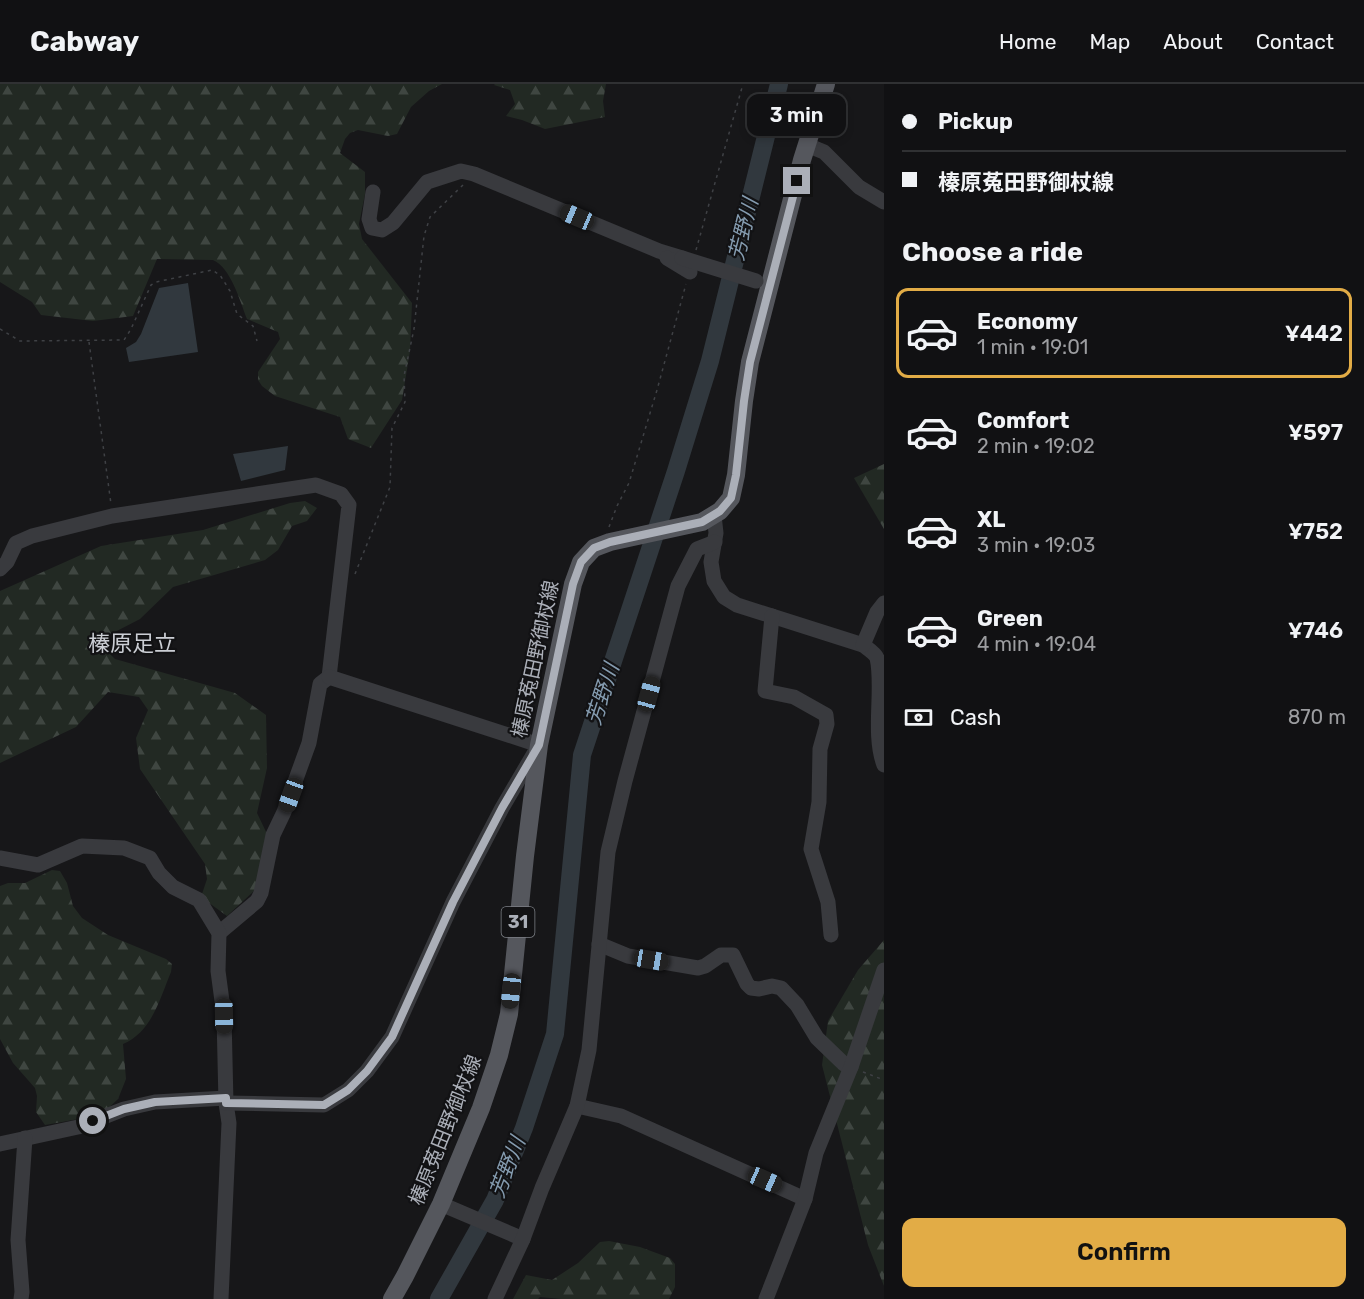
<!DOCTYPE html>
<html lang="en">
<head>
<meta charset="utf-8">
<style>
  :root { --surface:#111113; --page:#1a1a1c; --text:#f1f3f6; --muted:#9c9da0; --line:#303133; --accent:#e2ac46 }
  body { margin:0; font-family:Rubik,"Noto Sans JP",sans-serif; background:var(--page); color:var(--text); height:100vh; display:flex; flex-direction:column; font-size:22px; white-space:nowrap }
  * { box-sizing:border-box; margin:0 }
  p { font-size:20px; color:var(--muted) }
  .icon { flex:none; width:33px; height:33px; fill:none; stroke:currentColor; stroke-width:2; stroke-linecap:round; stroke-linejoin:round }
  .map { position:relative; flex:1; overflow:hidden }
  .drawer { display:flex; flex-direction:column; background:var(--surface); width:480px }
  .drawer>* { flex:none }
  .hud { display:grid; align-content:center; height:132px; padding:0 18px; background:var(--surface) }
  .end { position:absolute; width:27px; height:27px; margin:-14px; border:8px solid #abafb8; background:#111; box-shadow:0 0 0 3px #111 }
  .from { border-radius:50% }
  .bubble { position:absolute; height:42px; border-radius:12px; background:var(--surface); box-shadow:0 3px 9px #0003,0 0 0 2px var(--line); font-size:20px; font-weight:600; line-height:42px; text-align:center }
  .car { position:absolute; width:18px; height:36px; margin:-18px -9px; border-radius:8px; box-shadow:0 0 4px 2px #0007; background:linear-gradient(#222 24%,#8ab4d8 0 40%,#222 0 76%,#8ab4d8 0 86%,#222 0) }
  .hud b { display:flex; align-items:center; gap:21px; height:57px; font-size:22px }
  .hud b+b { border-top:2px solid var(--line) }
  .hud i { width:15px; height:15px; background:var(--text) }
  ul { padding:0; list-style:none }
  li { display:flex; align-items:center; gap:18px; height:90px; margin:0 12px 9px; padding:0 6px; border:3px solid transparent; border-radius:12px }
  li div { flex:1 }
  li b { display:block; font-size:22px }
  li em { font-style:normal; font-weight:600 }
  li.active { border-color:var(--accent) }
  li>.icon { width:54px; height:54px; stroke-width:1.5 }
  h2 { padding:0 18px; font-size:27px; line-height:72px }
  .pay { display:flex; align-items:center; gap:15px; height:66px; padding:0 18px; font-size:22px }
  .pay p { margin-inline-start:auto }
  .primary-button { display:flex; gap:12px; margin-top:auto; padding:12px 18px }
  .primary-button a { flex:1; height:69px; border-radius:12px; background:var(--accent); color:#111; font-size:24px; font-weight:600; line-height:69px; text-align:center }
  header { display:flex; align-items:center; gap:36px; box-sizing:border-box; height:84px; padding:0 30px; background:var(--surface); border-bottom:2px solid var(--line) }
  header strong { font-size:28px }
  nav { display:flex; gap:33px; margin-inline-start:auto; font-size:21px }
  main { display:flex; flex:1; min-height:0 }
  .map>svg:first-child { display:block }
  .forest { fill:url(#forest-firs) }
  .water { fill:#31383e }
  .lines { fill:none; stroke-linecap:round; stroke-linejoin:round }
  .river { stroke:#31383e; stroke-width:18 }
  .path { stroke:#3f4145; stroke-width:1.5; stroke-dasharray:3 4.5; stroke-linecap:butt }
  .minor { stroke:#393a3e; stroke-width:15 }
  .major { stroke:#55575d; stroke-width:18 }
  .minor-bridge { stroke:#393a3e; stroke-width:15 }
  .route { stroke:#abafb8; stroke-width:8 }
  .labels { text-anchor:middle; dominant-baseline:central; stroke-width:4.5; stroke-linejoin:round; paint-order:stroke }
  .shield { fill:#121214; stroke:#7d8087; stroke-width:1.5 }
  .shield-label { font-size:18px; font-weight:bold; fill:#abafb8 }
  .street-label { font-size:20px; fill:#abafb8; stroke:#121214 }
  .water-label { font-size:21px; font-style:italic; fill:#859cb0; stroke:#121214 }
  .quarter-label { font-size:22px; fill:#cbced4; stroke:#121214 }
</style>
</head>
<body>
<header>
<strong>Cabway</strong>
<nav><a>Home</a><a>Map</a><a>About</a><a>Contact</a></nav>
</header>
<main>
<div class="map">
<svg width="884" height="1215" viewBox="0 0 884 1215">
  <defs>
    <pattern id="forest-firs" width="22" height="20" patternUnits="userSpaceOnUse" patternTransform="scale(1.5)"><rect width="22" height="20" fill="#222923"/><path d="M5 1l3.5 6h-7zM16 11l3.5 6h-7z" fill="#3f4641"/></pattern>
  </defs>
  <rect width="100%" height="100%" fill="#171719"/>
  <g class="forest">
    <path d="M0 0H442L429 7 411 23 397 50 388 52 358 46 350 49 345 55 340 69 365 88V110L359 140 362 155 412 219 410 267 402 316 371 364 348 355 340 333 275 312 262 302 258 296V288L280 255 278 248 247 235C240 217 231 184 213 176L157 175 133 232 93 237 41 231 32 218 0 198Z"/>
    <polygon points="495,0 606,0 603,17 605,33 545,45 522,36 506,32 515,20 510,6 494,1"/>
    <polygon points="884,380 884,445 854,394"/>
    <polygon points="305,417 317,424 307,437 292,442 278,466 265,476 173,503 140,535 109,551 104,564 115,575 235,609 266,631 267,684 257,729 268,752 255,806 227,832 201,813 207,795 205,780 140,685 136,654 148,626 139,613 108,608 76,643 0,679 0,507 101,462 203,446 290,419"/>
    <path d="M52 786 60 787 67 799 73 822 82 834 108 851 166 875 172 880 171 888C160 914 152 948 123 960L126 995 118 1015 101 1031 45 1041 36 1028 37 1012 35 1004 13 979 0 955V802L8 799H25Z"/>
    <polygon points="884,856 884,1202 868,1161 822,981 828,937 858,886"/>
    <polygon points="609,1157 640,1163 670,1174 675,1180 675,1203 669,1215 562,1215 540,1213 538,1215 513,1215 526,1191 552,1196 578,1179 600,1158"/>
  </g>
  <g class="water">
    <polygon points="188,199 198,268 129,278 126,264 136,258 141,250 159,204"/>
    <polygon points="288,362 285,386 241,397 233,370"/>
  </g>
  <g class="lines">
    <polyline class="river" points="439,1215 495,1116 524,1044 555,950 582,671 676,387 710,277 779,0"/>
    <g class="path">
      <polyline points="696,166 743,0"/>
      <polyline points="0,245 20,257 124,256 131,245 151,201 156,198 212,186 220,191 230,207 237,230 253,242 257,257"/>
      <polyline points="89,258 111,420"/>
      <polyline points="609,443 617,422 629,399 657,306 686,200"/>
      <polyline points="355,490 390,403 392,344 405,318 404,292 414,245 424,152 430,133 463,101"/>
      <polyline points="863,988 884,996"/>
    </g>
    <g class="minor">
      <polyline points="807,61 824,68 859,103 884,118"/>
      <polyline points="373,108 369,135 372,144 382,146 393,139 427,98 461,87 474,90 659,167 682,174"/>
      <polyline points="667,174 690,188"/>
      <path d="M714 431 716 449 711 478 714 497 724 513 737 521 863 561C868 565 875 569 877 574 884 603 872 650 884 681"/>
      <polyline points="0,485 7,478 16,459 32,452 112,432 316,401 341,410 349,421 329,593 320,600 309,659 284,728 273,751 261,809 257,817 219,849"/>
      <polyline points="772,532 765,607 794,613 826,631 827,640 820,665 819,718 811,765 828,818 831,851"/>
      <polyline points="863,561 877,528 884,519"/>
      <polyline points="0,774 38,781 82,762 124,764 150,774 159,789 173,803 199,816 219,849 218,887 224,932 226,1019 229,1039 221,1215"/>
      <polyline points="599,860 628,872 698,884 705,882 721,871 733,871 747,900 751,904 759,905 772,902 781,904 797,921 817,954 844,980 851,983"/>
      <polyline points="226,1019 324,1021 348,1006 367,987 392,953 453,818 502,724 539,661 329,593"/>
      <polyline points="577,1022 621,1032 805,1115"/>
      <polyline points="0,1060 78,1043 124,1025 155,1018 226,1014"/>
      <polyline points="441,1120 523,1155"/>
      <polyline points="21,1215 22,1208 18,1156 25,1054"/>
      <polyline points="495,1215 523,1155 542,1104 577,1022 589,966 608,768 625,697 678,502 697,465 715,458"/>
      <polyline points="766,1215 805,1115 816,1069 851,983 884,886"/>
    </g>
    <polyline class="major" points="392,1215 405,1192 441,1120 481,1024 499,971 509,930 525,772 539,661 573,500 581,478 594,464 610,458 702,438 720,427 731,414 736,391 744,317 750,278 802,76 826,0"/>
    <polyline class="minor-bridge" points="682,174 756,197"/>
  </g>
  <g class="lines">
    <polyline class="route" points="93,1037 124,1025 155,1018 226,1014 226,1019 324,1021 348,1006 367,987 392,953 453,818 502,724 539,661 573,500 581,478 594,464 610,458 702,438 720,427 731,414 736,391 744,317 750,278 797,97"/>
  </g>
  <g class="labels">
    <rect class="shield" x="501.5" y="823" width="33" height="30" rx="4.5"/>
    <g class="shield-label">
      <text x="518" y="838">31</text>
    </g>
    <g class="street-label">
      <text transform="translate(535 575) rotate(-78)">榛原菟田野御杖線</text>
      <text transform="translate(445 1046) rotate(-68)">榛原菟田野御杖線</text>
    </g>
    <g class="water-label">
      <text transform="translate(743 145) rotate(-76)">芳野川</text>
      <text transform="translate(602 610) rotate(-72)">芳野川</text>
      <text transform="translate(507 1083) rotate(-69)">芳野川</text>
    </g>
    <g class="quarter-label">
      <text x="132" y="559">榛原足立</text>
    </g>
  </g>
</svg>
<i class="end from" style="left:93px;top:1037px"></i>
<i class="end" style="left:797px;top:97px"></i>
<div class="bubble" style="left:747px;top:10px;width:99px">3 min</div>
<i class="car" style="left:577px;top:133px;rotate:293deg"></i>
<i class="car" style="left:649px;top:610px;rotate:15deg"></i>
<i class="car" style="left:291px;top:711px;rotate:200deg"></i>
<i class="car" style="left:651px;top:876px;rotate:100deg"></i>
<i class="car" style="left:511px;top:907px;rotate:186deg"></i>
<i class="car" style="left:224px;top:932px;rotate:179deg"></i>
<i class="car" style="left:765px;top:1096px;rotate:114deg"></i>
</div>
<section class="drawer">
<div class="hud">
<b><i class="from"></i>Pickup</b>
<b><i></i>榛原菟田野御杖線</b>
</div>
<h2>Choose a ride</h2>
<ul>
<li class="active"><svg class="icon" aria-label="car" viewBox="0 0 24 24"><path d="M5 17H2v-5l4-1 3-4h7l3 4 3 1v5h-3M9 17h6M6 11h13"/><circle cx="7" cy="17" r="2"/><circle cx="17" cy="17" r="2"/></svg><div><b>Economy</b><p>1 min · 19:01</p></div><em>¥442</em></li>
<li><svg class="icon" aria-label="car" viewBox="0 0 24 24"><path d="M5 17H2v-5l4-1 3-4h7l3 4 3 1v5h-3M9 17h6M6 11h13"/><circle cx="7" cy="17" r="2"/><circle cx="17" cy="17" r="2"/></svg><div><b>Comfort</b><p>2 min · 19:02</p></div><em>¥597</em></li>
<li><svg class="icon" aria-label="car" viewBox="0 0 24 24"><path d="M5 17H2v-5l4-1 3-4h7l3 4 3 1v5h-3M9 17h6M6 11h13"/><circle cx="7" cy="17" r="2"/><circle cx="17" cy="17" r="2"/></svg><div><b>XL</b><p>3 min · 19:03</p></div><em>¥752</em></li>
<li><svg class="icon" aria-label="car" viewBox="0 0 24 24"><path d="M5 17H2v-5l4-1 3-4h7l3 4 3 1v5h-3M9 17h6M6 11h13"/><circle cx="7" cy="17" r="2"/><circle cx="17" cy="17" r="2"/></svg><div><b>Green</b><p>4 min · 19:04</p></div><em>¥746</em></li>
</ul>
<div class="pay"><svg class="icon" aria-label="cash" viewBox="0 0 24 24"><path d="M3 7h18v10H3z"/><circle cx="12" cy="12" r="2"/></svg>Cash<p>870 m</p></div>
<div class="primary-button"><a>Confirm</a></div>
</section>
</main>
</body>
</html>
